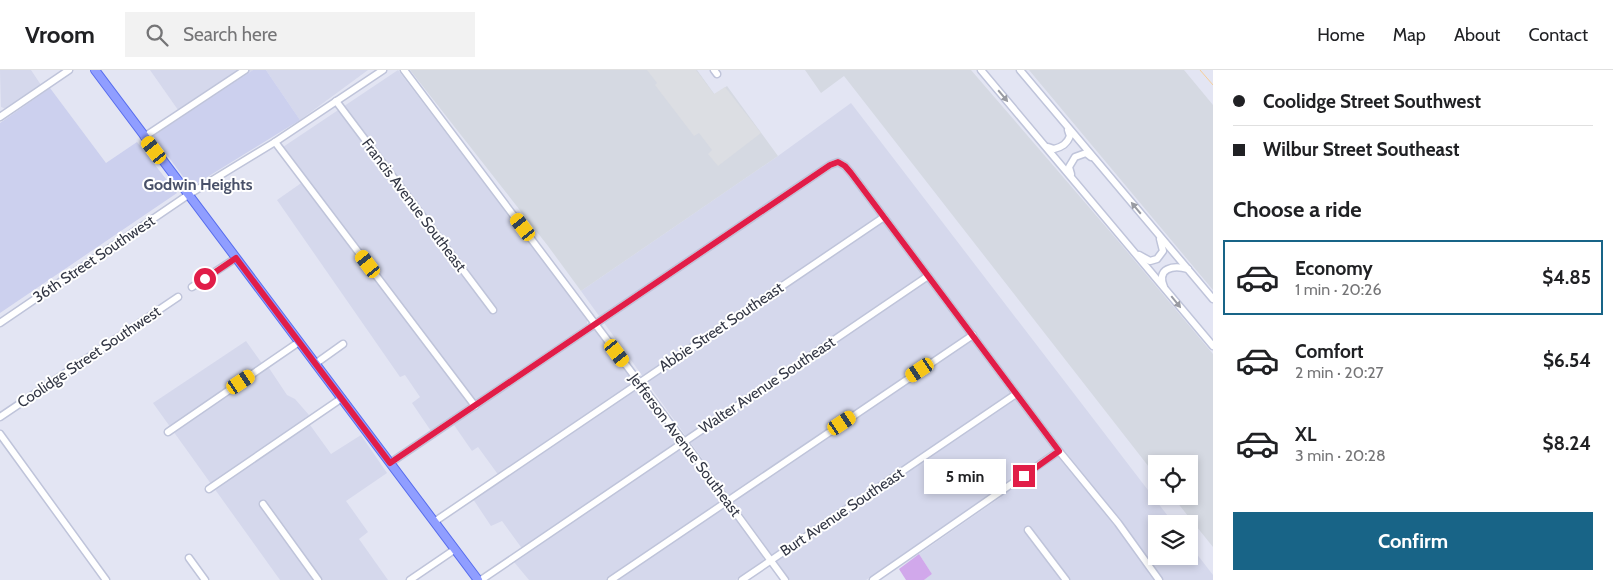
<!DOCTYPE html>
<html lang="en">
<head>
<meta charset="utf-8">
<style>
  :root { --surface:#fff; --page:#f2f2f2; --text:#202124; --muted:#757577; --line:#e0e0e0; --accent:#186487 }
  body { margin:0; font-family:Cabin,sans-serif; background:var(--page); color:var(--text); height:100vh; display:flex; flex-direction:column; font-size:19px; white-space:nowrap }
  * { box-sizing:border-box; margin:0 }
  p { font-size:16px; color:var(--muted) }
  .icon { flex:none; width:28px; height:28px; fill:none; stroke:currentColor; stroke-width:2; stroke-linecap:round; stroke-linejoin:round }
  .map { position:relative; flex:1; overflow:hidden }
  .sheet { display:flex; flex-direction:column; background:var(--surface); width:400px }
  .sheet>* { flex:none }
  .hud { display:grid; align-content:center; height:110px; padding:0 20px; background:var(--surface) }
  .fabs { position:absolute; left:1148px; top:385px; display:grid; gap:10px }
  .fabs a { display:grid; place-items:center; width:50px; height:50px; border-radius:0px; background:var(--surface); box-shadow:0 2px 8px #0003; font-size:25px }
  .end { position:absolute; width:22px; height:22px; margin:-11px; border:6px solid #e11d48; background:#fff; box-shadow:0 0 0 2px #fff }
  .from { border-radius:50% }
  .bubble { position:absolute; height:35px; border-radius:0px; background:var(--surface); box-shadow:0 2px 8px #0003; font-size:16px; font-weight:800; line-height:35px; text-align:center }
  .car { position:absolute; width:15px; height:30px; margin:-15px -8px; border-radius:6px; box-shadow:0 0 4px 1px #0007; background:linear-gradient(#f5c518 24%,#345 0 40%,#f5c518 0 76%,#345 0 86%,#f5c518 0) }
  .hud b { display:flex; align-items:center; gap:18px; height:48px; font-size:19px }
  .hud b+b { border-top:1px solid var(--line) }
  .hud i { width:12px; height:12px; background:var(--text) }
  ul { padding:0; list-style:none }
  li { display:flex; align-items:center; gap:15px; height:75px; margin:0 10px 8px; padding:0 10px; border:2px solid transparent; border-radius:0px }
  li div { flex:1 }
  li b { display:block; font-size:19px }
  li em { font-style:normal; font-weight:800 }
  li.active { border-color:var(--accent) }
  li>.icon { width:45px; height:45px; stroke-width:1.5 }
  h2 { padding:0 20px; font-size:22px; line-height:60px }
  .action { display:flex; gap:10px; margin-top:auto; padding:10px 20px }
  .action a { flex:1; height:58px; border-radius:0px; background:var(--accent); color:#fff; font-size:20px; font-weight:800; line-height:58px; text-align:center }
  header { display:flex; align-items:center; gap:30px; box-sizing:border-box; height:70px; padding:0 25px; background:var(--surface); border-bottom:1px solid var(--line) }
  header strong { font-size:24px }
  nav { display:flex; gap:28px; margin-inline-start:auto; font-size:18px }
  .search { width:350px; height:45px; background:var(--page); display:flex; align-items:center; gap:12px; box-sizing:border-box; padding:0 18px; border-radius:0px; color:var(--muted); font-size:19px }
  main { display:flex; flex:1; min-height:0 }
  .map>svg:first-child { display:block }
  .residential { fill:#d5d8ec }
  .industrial { fill:#d5d9e2 }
  .education { fill:#ccd0ee }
  .green { fill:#d1a8eb }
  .parking { fill:#dcdee3 }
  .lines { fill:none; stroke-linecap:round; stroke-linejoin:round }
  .stream { stroke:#f6ce99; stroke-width:1 }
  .minor-casing { stroke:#bfc4da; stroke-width:9 }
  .major-casing { stroke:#576ded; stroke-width:10 }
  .minor { stroke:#fff; stroke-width:6 }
  .major { stroke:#909eff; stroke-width:8 }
  .oneway { fill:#999ba2 }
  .route { stroke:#e11d48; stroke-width:6 }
  .labels { text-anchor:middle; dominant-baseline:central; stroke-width:4; stroke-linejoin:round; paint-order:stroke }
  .street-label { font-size:15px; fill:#333745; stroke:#fff }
  .neighbourhood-label { font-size:16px; font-weight:bold; fill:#495169; stroke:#fff }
</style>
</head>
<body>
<header>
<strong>Vroom</strong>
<div class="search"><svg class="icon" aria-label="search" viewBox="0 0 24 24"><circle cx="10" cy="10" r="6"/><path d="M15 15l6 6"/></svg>Search here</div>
<nav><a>Home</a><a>Map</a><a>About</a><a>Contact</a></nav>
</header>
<main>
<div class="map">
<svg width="1213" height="510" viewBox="0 0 1213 510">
  <rect width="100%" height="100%" fill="#e3e5f3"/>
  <g class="residential">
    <polygon points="0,0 31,0 41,15 6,39 1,37"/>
    <polygon points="150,0 253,0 183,47"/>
    <polygon points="266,0 368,0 300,50"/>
    <polygon points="398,0 587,249 587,254 431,361 412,333 420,327 405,305 400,307 277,130 307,109 283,77"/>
    <polygon points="851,33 1174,454 1156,454 1156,486 1189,486 1189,474 1213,505 1213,510 924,510 932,504 919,484 1001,427 996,422 866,510 790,510 581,221 778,86"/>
    <polygon points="595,258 763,485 764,491 736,510 529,510 514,492 526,484 502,451 491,456 473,429 502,410 478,377 472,381 454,355"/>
    <polygon points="246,271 266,299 269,298 287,325 295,329 309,345 305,348 331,384 361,365 387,403 346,431 368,462 359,469 388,510 280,510 153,333"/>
  </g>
  <g class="industrial">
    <polygon points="410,0 697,0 715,25 727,16 778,86 581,221 548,176"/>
    <polygon points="805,0 971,0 1119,172 1213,284 1213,477 1172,426 1189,426 1189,394 1156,394 1156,406 844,6 821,23"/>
    <polygon points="1029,0 1184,0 1213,35 1213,220"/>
  </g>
  <g class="education">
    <polygon points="253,0 266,0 300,50 196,114 191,114 187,112 153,66"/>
    <polygon points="50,18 106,93 137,72 177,123 0,243 0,53"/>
  </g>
  <polygon class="green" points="919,484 932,504 924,510 906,510 899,499"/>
  <polygon class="parking" points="647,0 696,0 714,24 725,17 761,63 718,96 708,84 712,80 699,63 694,66 655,15 657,13"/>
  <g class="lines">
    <polyline class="stream" points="1200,0 1213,15"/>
    <g class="minor-casing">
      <g id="minor">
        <polyline points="404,0 684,372 785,510"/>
        <polyline points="714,0 717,4"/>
        <polyline points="981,0 1213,276"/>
        <polyline points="1020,0 1213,229"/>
        <polyline points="336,31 493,240"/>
        <polyline points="0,47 69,0"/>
        <polyline points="144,67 245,0"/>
        <polyline points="275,72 475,336"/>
        <path d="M1048 77 1054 79C1062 77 1067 74 1070 66L1068 60"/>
        <polyline points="1071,104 1069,97 1075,87 1086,83 1091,87"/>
        <polyline points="1139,185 1150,191 1157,189 1163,181 1160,169"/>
        <polyline points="192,217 236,188"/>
        <path d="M1164 217C1156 198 1173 195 1188 199"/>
        <polyline points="0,253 188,125 275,72 383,0"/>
        <polyline points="315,294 343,274"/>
        <polyline points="0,347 178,227"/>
        <polyline points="168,362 299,272"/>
        <polyline points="0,364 106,510"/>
        <polyline points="390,393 830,95 838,92 845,96 851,103 1059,381 1118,453 1159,510"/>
        <polyline points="209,419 342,328"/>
        <polyline points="263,434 318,510"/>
        <polyline points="434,452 884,147"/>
        <polyline points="1028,460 1066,510"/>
        <polyline points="189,488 205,510"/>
        <polyline points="410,510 454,480"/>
        <polyline points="481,510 928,206"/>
        <polyline points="611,510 973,265"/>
        <polyline points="742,510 1016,324"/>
        <polyline points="873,510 1059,381"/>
      </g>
    </g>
    <g class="major-casing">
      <polyline id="major" points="95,0 478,510"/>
    </g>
    <use href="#minor" class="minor"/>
    <use href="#major" class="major"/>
  </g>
  <defs><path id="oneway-solid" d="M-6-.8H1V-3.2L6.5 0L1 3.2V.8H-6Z" transform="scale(1.25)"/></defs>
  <g class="oneway">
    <use href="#oneway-solid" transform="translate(1003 26) rotate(50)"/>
    <use href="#oneway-solid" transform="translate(1136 138) rotate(-130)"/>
    <use href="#oneway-solid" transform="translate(1176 232) rotate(51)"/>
  </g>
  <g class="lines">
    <polyline class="route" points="205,209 236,188 390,393 830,95 838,92 845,96 851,103 1059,381 1024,406"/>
  </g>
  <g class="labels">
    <g class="street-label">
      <text transform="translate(414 135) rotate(53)">Francis Avenue Southeast</text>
      <text transform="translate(94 189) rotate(-34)">36th Street Southwest</text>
      <text transform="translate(721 257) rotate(-34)">Abbie Street Southeast</text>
      <text transform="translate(89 287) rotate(-34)">Coolidge Street Southwest</text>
      <text transform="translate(767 315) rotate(-34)">Walter Avenue Southeast</text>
      <text transform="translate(685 375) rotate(53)">Jefferson Avenue Southeast</text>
      <text transform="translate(842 442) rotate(-34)">Burt Avenue Southeast</text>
    </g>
    <g class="neighbourhood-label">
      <text x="198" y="114">Godwin Heights</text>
    </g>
  </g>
</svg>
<div class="fabs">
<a><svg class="icon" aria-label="locate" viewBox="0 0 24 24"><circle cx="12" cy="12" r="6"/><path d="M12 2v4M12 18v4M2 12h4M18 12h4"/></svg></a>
<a><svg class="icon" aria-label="layers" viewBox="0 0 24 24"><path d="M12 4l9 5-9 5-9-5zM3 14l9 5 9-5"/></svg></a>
</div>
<i class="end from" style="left:205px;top:209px"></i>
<i class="end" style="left:1024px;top:406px"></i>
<div class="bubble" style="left:924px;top:389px;width:82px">5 min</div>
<i class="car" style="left:154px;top:80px;rotate:323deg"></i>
<i class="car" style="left:523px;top:157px;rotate:323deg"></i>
<i class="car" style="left:368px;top:194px;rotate:323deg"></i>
<i class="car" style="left:617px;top:283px;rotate:143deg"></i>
<i class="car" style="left:920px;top:300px;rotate:236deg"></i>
<i class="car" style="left:241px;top:312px;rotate:56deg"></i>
<i class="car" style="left:842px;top:353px;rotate:56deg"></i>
</div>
<section class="sheet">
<div class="hud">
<b><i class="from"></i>Coolidge Street Southwest</b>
<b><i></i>Wilbur Street Southeast</b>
</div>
<h2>Choose a ride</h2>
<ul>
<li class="active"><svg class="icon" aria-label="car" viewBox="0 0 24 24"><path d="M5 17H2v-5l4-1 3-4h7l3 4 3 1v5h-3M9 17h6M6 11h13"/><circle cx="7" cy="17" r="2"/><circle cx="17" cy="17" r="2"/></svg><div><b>Economy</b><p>1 min · 20:26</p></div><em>$4.85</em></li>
<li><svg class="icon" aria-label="car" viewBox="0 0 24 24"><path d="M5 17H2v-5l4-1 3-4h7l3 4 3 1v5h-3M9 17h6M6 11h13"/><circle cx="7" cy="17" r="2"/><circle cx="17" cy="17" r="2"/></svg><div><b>Comfort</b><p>2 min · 20:27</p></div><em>$6.54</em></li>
<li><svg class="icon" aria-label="car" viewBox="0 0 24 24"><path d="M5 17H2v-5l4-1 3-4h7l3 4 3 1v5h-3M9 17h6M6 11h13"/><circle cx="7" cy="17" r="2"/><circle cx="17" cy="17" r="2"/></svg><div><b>XL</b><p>3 min · 20:28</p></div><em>$8.24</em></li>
</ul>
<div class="action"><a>Confirm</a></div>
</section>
</main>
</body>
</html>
